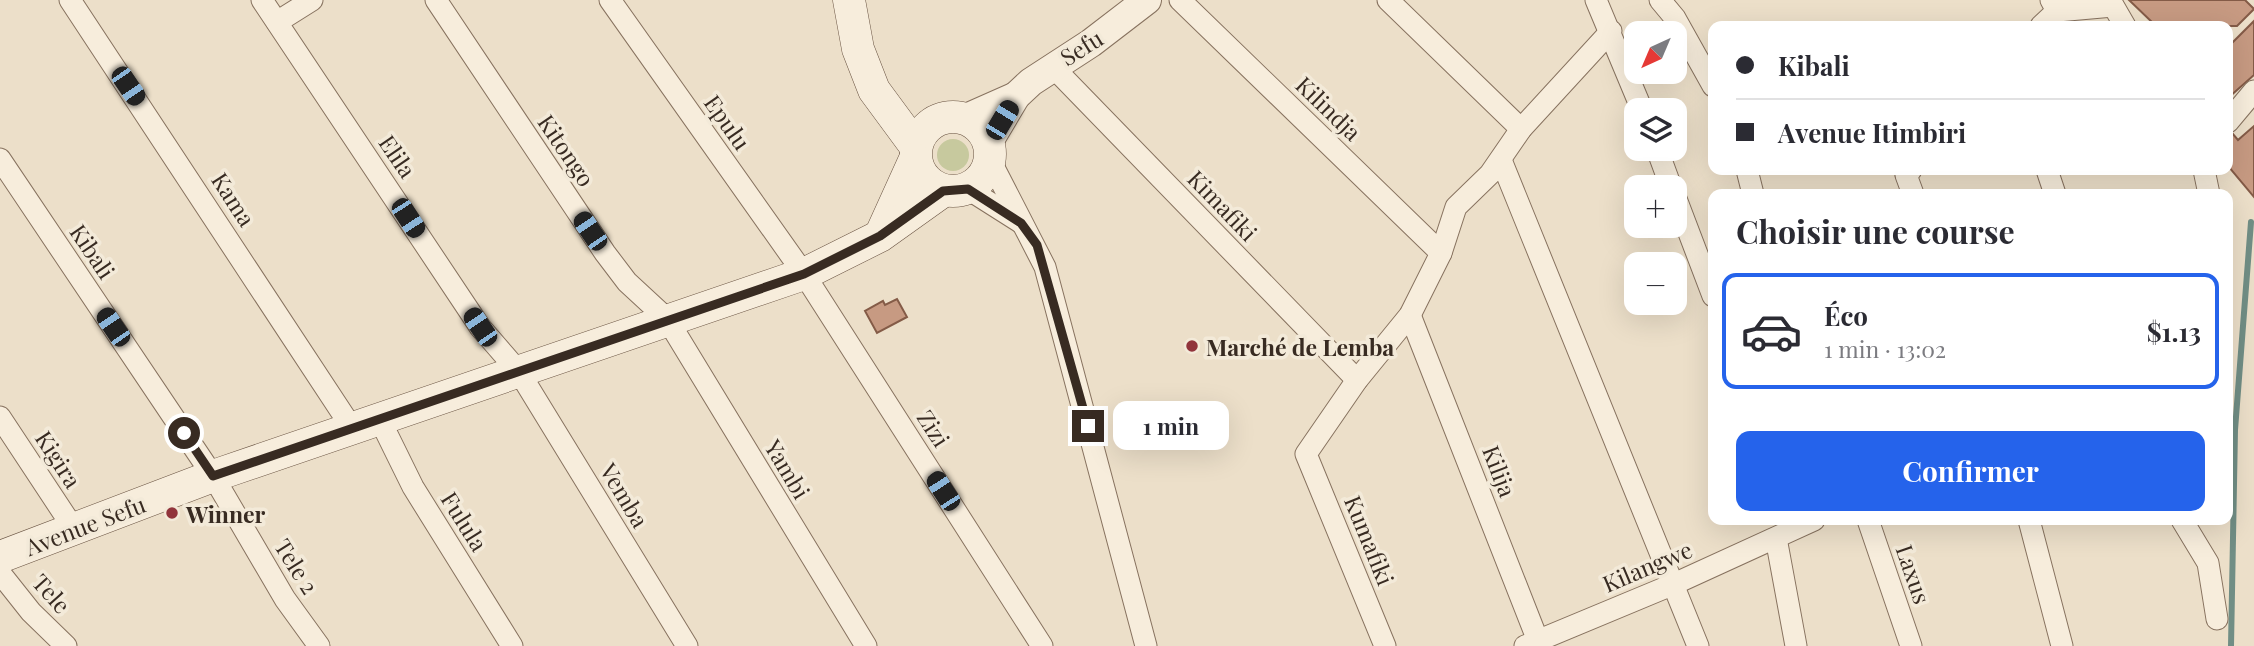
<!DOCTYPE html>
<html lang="fr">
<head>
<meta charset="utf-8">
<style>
  :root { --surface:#fff; --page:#f7f7f7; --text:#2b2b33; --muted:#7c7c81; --line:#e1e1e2; --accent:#2563eb }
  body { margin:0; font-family:"Playfair Display",serif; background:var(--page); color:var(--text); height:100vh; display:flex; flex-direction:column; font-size:26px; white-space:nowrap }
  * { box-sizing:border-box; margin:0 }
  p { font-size:23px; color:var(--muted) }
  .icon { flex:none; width:38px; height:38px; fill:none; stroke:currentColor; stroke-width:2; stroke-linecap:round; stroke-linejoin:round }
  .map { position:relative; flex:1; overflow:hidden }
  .side { position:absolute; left:1708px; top:189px; width:525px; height:336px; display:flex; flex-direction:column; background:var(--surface); border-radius:14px; box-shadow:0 7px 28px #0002 }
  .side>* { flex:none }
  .guide { position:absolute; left:1708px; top:21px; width:525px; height:154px; border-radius:14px; box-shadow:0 7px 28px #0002; display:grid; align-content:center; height:154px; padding:0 28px; background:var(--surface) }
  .needle { width:46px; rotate:224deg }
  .buttons { position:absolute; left:1624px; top:21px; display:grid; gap:14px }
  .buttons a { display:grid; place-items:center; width:63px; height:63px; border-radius:14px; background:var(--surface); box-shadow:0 7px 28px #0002; font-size:35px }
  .end { position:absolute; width:32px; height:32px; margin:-16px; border:9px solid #382b22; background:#fff; box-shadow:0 0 0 4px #fff }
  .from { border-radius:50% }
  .bubble { position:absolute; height:49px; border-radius:14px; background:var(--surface); box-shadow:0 7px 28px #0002; font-size:23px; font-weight:700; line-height:49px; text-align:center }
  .car { position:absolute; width:21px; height:42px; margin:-21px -10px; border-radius:9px; box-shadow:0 0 5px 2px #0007; background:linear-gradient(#222 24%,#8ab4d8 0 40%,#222 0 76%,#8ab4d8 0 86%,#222 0) }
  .guide b { display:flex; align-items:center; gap:24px; height:66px; font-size:26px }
  .guide b+b { border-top:2px solid var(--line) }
  .guide i { width:18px; height:18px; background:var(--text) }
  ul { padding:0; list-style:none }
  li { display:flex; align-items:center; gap:21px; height:116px; margin:0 14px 10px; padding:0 14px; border:4px solid transparent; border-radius:14px }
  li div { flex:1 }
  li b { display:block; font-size:26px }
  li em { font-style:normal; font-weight:700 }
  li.on { border-color:var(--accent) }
  li>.icon { width:63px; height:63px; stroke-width:1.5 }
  h2 { padding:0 28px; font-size:32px; line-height:84px }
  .cta { display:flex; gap:14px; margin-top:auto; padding:14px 28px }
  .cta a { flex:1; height:80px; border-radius:14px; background:var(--accent); color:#fff; font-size:28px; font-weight:700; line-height:80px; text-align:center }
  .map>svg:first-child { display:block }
  .green { fill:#c7c99e }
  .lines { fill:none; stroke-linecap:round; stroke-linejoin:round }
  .stream { stroke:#718e85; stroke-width:6 }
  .building { fill:#c79a82; stroke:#845b47; stroke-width:2 }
  .minor-casing { stroke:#87725f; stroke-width:23 }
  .tertiary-casing { stroke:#87725f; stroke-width:30 }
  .secondary-casing { stroke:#695342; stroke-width:33 }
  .minor { stroke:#f7eddc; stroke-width:21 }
  .tertiary { stroke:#f7eddc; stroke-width:28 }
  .secondary { stroke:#f7eddc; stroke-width:32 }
  .route { stroke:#382b22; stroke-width:9 }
  .poi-dot { fill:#91343b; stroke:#f3ead9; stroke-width:2.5 }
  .labels { text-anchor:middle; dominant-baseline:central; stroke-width:7; stroke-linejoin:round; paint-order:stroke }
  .street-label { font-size:23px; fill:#382b22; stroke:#f3ead9 }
  .poi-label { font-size:23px; font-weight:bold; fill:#382b22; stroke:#f3ead9; text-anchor:start }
</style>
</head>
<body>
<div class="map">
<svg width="2254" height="646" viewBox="0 0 2254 646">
  <rect width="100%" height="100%" fill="#ecdfc9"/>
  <circle class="green" cx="953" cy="155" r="16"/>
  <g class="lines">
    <polyline class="stream" points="2231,646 2235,430 2251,222"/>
  </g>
  <g class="building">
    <polygon points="2129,0 2245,0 2254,9 2237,26 2156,26"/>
    <polygon points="2254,21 2254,75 2228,98 2228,47"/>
    <polygon points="2254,126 2254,197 2228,166 2228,135 2233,134 2238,140"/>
    <polygon points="897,299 907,317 877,333 865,311 883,301 885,305"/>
  </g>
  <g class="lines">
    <g class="minor-casing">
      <g id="minor">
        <polyline points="70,0 352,428"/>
        <polyline points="262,0 480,327 519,372 687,646"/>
        <polyline points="436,0 605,253 627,282 667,319 866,646"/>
        <polyline points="610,0 804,274 1042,646"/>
        <polyline points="1180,0 1441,253"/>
        <polyline points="1388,0 1521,129"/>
        <polyline points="1596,0 1642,110"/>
        <polyline points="1660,0 1675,18 1713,86"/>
        <polyline points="2110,0 2125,26"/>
        <polyline points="2057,11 2113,6"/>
        <polyline points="277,22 312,0"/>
        <polyline points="2041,26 2057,11 2051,0"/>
        <polyline points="1052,66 1357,380"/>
        <polyline points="2228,122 2254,91"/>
        <polyline points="1657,149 1671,187"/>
        <polyline points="0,159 213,476 285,599 319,646"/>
        <polyline points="990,160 1045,267 1146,646"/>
        <polyline points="1501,160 1698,646"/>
        <polyline points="1747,170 1753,194"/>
        <polyline points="1911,170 1906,175 1913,194"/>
        <polyline points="2047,170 2055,194"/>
        <polyline points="2204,170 2209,194"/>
        <polyline points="968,189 1020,222"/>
        <polyline points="1675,196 1713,296"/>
        <polyline points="1410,315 1540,646"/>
        <polyline points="0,417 74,529"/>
        <polyline points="380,420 413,487 512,646"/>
        <polyline points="1868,520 1911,646"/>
        <polyline points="2029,520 2062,646"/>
        <polyline points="2182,520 2208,563 2217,619"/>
        <polyline points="1776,538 1796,646"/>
        <polyline points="0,573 31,612 66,646"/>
        <polyline points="1385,646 1306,454 1357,380 1410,315 1441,253 1456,207 1490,174 1521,129 1611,31"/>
        <polyline points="1525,646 1674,584 1814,520"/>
      </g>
    </g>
    <g class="tertiary-casing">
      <g id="tertiary">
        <polyline points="964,119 1016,96"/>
        <polyline points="988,143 1016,96 1031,82 1091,43 1147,0"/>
      </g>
    </g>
    <g class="secondary-casing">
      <g id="secondary">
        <polyline points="849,0 858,49 874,90 916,147"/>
        <circle cx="953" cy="154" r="37"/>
        <polyline points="881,234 915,159"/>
        <polyline points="0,557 213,476 804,274 880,236 943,191"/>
      </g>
    </g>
    <use href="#minor" class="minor"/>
    <use href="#tertiary" class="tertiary"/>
    <use href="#secondary" class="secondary"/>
  </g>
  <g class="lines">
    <polyline class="route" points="184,433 213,476 804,274 880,236 943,191 968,189 1021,223 1037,245 1088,426"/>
  </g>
  <g class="poi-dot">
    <circle cx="1192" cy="346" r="7"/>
    <circle cx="172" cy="513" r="7"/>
  </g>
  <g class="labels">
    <g class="street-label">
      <text transform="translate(1081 47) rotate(-32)">Sefu</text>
      <text transform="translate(1329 108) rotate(44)">Kilindja</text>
      <text transform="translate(728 122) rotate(55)">Epulu</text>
      <text transform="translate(567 150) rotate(56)">Kitongo</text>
      <text transform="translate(398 156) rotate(56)">Elila</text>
      <text transform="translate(234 199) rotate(57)">Kama</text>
      <text transform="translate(1223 205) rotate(46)">Kimafiki</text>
      <text transform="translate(93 251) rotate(56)">Kibali</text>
      <text transform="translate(934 428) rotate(57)">Zizi</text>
      <text transform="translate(59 459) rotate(57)">Kigira</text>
      <text transform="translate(788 469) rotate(59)">Yambi</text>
      <text transform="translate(1500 471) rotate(69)">Kilija</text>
      <text transform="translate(625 495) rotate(59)">Vemba</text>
      <text transform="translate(465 521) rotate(58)">Fulula</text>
      <text transform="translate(85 525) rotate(-21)">Avenue Sefu</text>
      <text transform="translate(1370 540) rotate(68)">Kumafiki</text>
      <text transform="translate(297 566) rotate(58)">Tele 2</text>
      <text transform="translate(1647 566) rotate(-23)">Kilangwe</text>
      <text transform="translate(1914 574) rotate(71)">Laxus</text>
      <text transform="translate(52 593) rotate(48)">Tele</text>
    </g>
    <g class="poi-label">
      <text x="1206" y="346">Marché de Lemba</text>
      <text x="186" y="513">Winner</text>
    </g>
  </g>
</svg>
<div class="buttons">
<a><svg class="needle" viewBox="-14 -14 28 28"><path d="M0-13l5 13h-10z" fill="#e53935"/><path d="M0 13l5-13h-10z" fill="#7c7c81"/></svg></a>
<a><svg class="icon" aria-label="layers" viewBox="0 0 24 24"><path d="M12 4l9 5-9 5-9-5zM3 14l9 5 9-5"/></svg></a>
<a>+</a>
<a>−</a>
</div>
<i class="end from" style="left:184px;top:433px"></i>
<i class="end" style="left:1088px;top:426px"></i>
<div class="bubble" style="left:1113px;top:401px;width:116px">1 min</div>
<i class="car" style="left:128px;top:86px;rotate:146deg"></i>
<i class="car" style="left:1002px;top:120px;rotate:31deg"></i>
<i class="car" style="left:408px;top:218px;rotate:147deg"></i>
<i class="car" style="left:590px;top:231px;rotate:326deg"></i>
<i class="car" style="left:113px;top:327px;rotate:326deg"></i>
<i class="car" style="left:480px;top:327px;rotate:326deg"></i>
<i class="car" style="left:943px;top:491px;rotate:327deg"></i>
<div class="guide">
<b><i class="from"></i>Kibali</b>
<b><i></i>Avenue Itimbiri</b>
</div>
<section class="side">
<h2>Choisir une course</h2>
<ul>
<li class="on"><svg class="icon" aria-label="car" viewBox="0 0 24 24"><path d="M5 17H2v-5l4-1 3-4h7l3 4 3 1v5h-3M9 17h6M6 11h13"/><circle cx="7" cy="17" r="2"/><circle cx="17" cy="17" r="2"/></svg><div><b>Éco</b><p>1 min · 13:02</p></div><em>$1.13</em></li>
</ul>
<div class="cta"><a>Confirmer</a></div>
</section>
</div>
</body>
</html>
